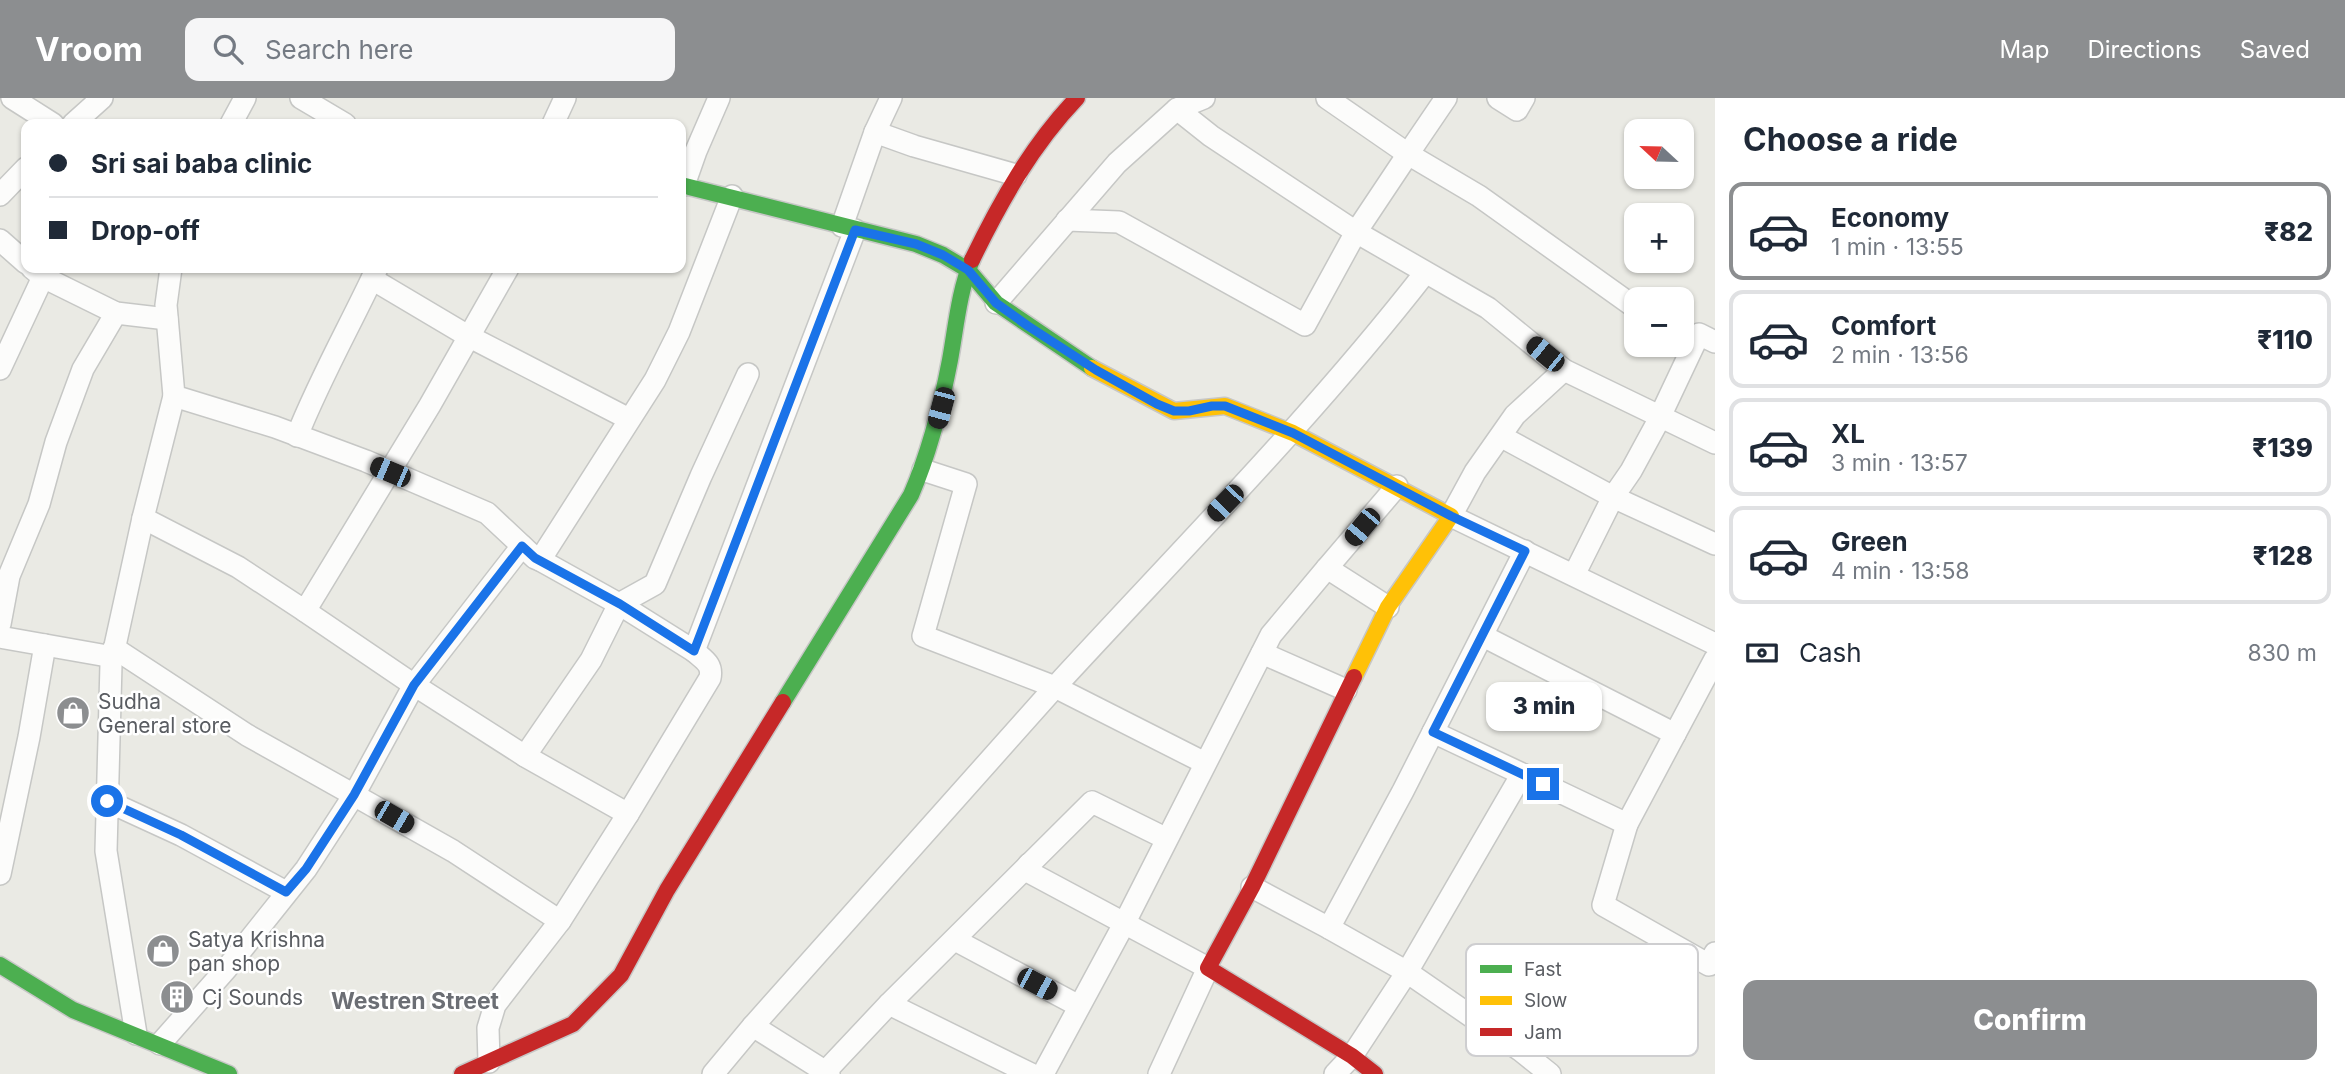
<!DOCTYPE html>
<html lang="en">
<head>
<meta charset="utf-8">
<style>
  :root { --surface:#fff; --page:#f6f6f7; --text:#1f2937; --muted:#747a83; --line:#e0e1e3; --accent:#8c8e90 }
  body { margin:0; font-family:Inter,sans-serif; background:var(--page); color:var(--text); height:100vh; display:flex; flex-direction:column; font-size:26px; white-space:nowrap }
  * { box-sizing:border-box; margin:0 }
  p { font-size:23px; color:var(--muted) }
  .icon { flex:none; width:38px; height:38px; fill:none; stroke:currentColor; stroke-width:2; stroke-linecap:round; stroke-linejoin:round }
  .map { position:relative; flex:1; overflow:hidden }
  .drawer { display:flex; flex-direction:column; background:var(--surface); width:630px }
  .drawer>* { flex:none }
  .banner { position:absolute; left:21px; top:21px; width:665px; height:154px; border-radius:14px; box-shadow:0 2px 5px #0004; display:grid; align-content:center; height:154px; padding:0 28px; background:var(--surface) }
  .needle { width:46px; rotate:292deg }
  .controls { position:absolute; left:1624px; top:21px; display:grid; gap:14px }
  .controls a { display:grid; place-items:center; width:70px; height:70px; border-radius:14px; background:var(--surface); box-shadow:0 2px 5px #0004; font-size:35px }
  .end { position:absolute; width:32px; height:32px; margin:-16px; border:9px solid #1a73e8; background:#fff; box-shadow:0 0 0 4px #fff }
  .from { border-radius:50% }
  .bubble { position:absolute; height:49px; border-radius:14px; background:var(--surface); box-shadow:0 2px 5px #0004; font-size:23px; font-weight:800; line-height:49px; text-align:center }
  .car { position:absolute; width:21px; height:42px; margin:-21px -10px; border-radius:9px; box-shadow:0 0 5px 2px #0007; background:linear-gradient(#222 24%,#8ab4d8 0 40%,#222 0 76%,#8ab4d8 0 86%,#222 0) }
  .banner b { display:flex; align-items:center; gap:24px; height:66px; font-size:26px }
  .banner b+b { border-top:2px solid var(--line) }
  .banner i { width:18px; height:18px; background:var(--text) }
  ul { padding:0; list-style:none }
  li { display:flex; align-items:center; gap:21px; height:98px; margin:0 14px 10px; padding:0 14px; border:4px solid var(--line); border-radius:14px }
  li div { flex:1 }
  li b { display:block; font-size:26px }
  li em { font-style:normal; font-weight:800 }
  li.current { border-color:var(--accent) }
  li>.icon { width:63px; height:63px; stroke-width:1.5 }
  h2 { padding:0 28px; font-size:32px; line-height:84px }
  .pay { display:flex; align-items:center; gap:18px; height:77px; padding:0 28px; font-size:26px }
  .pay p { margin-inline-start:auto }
  .button { display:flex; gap:14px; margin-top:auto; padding:14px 28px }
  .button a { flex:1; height:80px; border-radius:14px; background:var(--accent); color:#fff; font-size:28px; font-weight:800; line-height:80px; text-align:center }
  header { display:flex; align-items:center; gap:42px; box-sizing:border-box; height:98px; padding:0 35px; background:var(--accent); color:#fff }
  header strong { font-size:33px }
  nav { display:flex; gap:38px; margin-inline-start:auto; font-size:24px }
  .search { width:490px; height:63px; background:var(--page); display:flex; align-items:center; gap:18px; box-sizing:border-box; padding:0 24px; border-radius:14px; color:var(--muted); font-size:26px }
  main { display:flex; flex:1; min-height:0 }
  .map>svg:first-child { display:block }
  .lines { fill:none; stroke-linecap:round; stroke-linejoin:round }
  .street-casing { stroke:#c6c7c5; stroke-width:24 }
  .fast-casing { stroke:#c7c7c6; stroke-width:19 }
  .slow-casing { stroke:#c7c7c6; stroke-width:19 }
  .jam-casing { stroke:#c7c7c6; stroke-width:19 }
  .street { stroke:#fcfcfb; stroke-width:21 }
  .fast { stroke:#4caf50; stroke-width:16 }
  .slow { stroke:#ffc107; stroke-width:16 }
  .jam { stroke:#c62828; stroke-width:16 }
  .route { stroke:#1a73e8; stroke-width:9 }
  .labels { text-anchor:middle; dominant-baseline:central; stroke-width:5; stroke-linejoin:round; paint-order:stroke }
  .poi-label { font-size:21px; fill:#5a5d62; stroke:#fff; text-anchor:start }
  .neighbourhood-label { font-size:23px; font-weight:bold; fill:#6b6e74; stroke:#fff }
  .key { fill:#fff; stroke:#ceced0; stroke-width:2 }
  .key-label { font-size:19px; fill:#5a5d62 }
</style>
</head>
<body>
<header>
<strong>Vroom</strong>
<div class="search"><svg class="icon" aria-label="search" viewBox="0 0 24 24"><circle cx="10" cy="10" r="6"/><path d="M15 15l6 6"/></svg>Search here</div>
<nav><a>Map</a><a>Directions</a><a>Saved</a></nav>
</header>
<main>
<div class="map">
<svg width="1715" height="976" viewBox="0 0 1715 976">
  <rect width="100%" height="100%" fill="#eaeae4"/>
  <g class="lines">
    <g class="street-casing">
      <g id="street">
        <polyline points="12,0 53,26"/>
        <polyline points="301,0 345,26"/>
        <polyline points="1327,0 1408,56 1446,0"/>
        <polyline points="1498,0 1517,12 1524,0"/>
        <polyline points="1177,11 1211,38 1356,134 1408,56 1479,98 1636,210"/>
        <polyline points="73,26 102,0"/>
        <polyline points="231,26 245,0"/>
        <polyline points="553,26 565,0"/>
        <polyline points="875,34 914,48 1016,77"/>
        <polyline points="684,87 696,53 719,0"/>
        <polyline points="0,97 26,70"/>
        <polyline points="732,98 679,234 655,282 540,462 619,506 694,553 855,132"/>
        <polyline points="1067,122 1119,124 1305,227 1356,134 1488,210 1564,272 1715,345"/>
        <polyline points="842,128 875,34 891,0"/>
        <polyline points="0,142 26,165"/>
        <polyline points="32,170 43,179 116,215 167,221"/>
        <polyline points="171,170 166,207 174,298 275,329 366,363 487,415 535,460 540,462"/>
        <polyline points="372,181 468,238 629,321"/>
        <polyline points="996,205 1117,65 1177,11 1204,0"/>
        <polyline points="0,271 43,179"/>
        <polyline points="1564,272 1515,317 1475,374 1451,418 1715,546"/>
        <polyline points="174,298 143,420 238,469 305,513 430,307 508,170"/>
        <path d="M297 338C320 280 351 226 377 170"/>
        <polyline points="1502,339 1613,399 1715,446"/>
        <path d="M923 372 966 386 923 538 1055 589C1180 453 1311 321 1425 175"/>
        <polyline points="1574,477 1613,399 1631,373 1656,327 1699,236 1715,244"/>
        <polyline points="1388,509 1327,470 1397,388"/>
        <polyline points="305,513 414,587 522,448"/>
        <polyline points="0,526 9,478 39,406 56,344 83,271 116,215"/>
        <polyline points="1483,538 1675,636"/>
        <polyline points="0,539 113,559"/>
        <polyline points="114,550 247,637 354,697 306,771 227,870 160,946"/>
        <polyline points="1262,555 1346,592"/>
        <polyline points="525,658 628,716"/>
        <polyline points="1522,676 1627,726 1715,561"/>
        <polyline points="107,703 181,737 286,794"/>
        <polyline points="1627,726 1603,807 1709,867 1715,855"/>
        <polyline points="1029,766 1025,772 1208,870 1159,976"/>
        <polyline points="0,776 29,639 45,547"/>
        <polyline points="1252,789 1329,830 1403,693 1525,453"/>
        <polyline points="560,823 453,753 354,697 414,587 525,658 591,562 619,506 655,486 701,378 748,276"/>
        <polyline points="1329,830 1407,874 1522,676 1433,634"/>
        <polyline points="955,842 1079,908"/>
        <polyline points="889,906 1031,976"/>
        <polyline points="136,936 106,753 111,566 143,420"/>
        <path d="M489 964 488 930 495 907 560 823 628 716 710 580C713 566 704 562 694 553"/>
        <polyline points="825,974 889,906 1092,704 1165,740"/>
        <polyline points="713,976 753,928"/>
        <polyline points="829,976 753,928 1055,589 1205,665"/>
        <polyline points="1043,976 1124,826 1271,537 1327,470"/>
        <polyline points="1335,976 1352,958 1407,874 1520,952 1550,976"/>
      </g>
    </g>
    <g class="fast-casing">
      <g id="fast">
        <polyline points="681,87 916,146 943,157 968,172 996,205 1092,270"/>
        <path d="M783 604 911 397C930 353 941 309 950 262 956 229 959 193 972 162"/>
        <polyline points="0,867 73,912 229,976"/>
      </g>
    </g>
    <g class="slow-casing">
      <polyline id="slow" points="1092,270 1174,313 1225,308 1293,335 1451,418 1388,509 1354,579"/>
    </g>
    <g class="jam-casing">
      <g id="jam">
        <path d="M972 162C1000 104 1032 47 1077 0"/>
        <polyline points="1354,579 1252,789 1208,870 1352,958 1375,976"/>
        <polyline points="462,976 573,926 621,877 667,792 783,604"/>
      </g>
    </g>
    <use href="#street" class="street"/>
    <use href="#fast" class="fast"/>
    <use href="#slow" class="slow"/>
    <use href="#jam" class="jam"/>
  </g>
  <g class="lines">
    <polyline class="route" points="107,703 181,737 286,794 306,771 354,697 414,587 522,448 535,460 620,506 694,553 855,132 916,146 943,157 968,172 996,205 1028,228 1096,272 1157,306 1174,313 1189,313 1212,308 1225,308 1293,335 1451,418 1525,453 1433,634 1543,686"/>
  </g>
  <defs>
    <g id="shop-disc" transform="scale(1.75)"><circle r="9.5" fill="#8c8e90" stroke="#fff"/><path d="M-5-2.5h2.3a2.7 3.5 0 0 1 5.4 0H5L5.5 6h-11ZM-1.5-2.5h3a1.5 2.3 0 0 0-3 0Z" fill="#fff"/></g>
    <g id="building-disc" transform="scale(1.75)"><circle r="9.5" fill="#8c8e90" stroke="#fff"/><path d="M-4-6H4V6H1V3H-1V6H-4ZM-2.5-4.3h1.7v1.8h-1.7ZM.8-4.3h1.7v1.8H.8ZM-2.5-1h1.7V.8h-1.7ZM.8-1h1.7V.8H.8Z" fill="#fff"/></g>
  </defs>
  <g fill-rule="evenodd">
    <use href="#shop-disc" x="73" y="615"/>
    <use href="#shop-disc" x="163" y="853"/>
    <use href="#building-disc" x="177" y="899"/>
  </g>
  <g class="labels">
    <g class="poi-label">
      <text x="98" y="603">Sudha<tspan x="98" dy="24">General store</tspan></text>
      <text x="188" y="841">Satya Krishna<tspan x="188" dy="24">pan shop</tspan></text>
      <text x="202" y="899">Cj Sounds</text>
    </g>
    <g class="neighbourhood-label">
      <text x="415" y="903">Westren Street</text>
    </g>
  </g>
  <rect x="1466" y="846" width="232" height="112" rx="10" class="key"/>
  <rect x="1480" y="867" width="32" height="8" fill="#4caf50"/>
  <rect x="1480" y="898" width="32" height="9" fill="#ffc107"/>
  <rect x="1480" y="930" width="32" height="8" fill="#c62828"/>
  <g class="key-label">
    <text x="1524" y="878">Fast</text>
    <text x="1524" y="909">Slow</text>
    <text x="1524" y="941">Jam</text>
  </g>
</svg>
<div class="controls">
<a><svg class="needle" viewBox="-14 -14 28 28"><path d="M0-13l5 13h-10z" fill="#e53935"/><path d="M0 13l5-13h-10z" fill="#747a83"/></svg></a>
<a>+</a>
<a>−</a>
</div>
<i class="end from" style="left:107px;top:703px"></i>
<i class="end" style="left:1543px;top:686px"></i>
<div class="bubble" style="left:1486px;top:584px;width:116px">3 min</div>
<i class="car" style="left:1545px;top:256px;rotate:309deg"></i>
<i class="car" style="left:941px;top:310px;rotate:195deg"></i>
<i class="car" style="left:390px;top:374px;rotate:293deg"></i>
<i class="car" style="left:1225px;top:405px;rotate:224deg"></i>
<i class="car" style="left:1362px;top:429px;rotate:220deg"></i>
<i class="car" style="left:394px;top:719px;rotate:120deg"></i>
<i class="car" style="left:1037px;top:886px;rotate:118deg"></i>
<div class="banner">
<b><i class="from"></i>Sri sai baba clinic</b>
<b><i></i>Drop-off</b>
</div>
</div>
<section class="drawer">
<h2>Choose a ride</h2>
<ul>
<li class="current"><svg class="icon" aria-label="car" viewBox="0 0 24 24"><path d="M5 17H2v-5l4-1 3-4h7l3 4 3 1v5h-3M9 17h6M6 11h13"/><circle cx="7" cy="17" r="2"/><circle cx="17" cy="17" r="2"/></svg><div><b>Economy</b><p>1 min · 13:55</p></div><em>₹82</em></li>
<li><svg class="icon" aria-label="car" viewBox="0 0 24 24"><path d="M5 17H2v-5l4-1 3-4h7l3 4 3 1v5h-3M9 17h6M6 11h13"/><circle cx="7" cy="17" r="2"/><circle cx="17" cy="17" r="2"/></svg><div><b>Comfort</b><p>2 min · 13:56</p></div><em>₹110</em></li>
<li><svg class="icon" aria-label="car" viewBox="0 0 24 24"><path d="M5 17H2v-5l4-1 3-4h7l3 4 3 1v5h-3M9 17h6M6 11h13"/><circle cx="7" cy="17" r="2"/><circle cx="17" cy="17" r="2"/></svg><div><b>XL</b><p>3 min · 13:57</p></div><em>₹139</em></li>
<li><svg class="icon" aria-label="car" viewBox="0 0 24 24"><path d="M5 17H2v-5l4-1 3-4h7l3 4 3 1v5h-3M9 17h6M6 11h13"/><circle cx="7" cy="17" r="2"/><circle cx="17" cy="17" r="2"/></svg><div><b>Green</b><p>4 min · 13:58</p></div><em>₹128</em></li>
</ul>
<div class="pay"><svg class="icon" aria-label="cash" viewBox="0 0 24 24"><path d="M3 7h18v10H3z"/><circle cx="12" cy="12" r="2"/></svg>Cash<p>830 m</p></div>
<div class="button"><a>Confirm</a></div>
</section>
</main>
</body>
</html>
